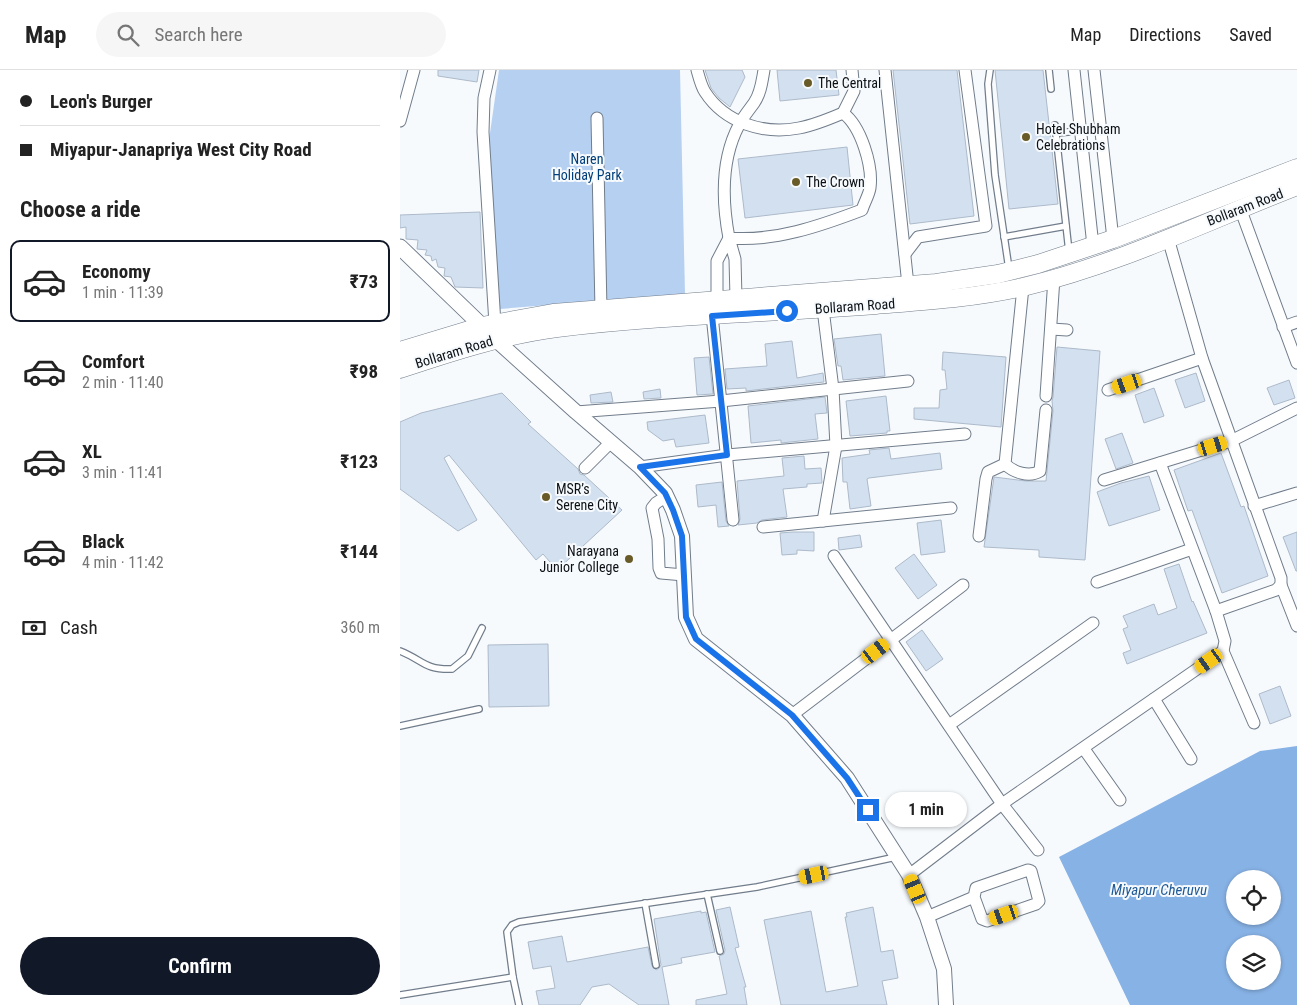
<!DOCTYPE html>
<html lang="en">
<head>
<meta charset="utf-8">
<style>
  :root { --surface:#fff; --page:#f6f6f6; --text:#222; --muted:#767676; --line:#e0e0e0; --accent:#111827 }
  body { margin:0; font-family:"Roboto Condensed",sans-serif; background:var(--page); color:var(--text); height:100vh; display:flex; flex-direction:column; font-size:19px; white-space:nowrap }
  * { box-sizing:border-box; margin:0 }
  p { font-size:16px; color:var(--muted) }
  .icon { flex:none; width:28px; height:28px; fill:none; stroke:currentColor; stroke-width:2; stroke-linecap:round; stroke-linejoin:round }
  .map { position:relative; flex:1; overflow:hidden }
  .side { display:flex; flex-direction:column; background:var(--surface); width:400px }
  .side>* { flex:none }
  .banner { display:grid; align-content:center; height:110px; padding:0 20px; background:var(--surface) }
  .fabs { position:absolute; left:826px; top:800px; display:grid; gap:10px }
  .fabs a { display:grid; place-items:center; width:55px; height:55px; border-radius:50%; background:var(--surface); box-shadow:0 1px 4px #0004; font-size:25px }
  .end { position:absolute; width:22px; height:22px; margin:-11px; border:6px solid #1a73e8; background:#fff; box-shadow:0 0 0 2px #fff }
  .from { border-radius:50% }
  .bubble { position:absolute; height:35px; border-radius:18px; background:var(--surface); box-shadow:0 1px 4px #0004; font-size:16px; font-weight:700; line-height:35px; text-align:center }
  .car { position:absolute; width:15px; height:30px; margin:-15px -8px; border-radius:6px; box-shadow:0 0 4px 1px #0007; background:linear-gradient(#f5c518 24%,#345 0 40%,#f5c518 0 76%,#345 0 86%,#f5c518 0) }
  .banner b { display:flex; align-items:center; gap:18px; height:48px; font-size:19px }
  .banner b+b { border-top:1px solid var(--line) }
  .banner i { width:12px; height:12px; background:var(--text) }
  ul { padding:0; list-style:none }
  li { display:flex; align-items:center; gap:15px; height:82px; margin:0 10px 8px; padding:0 10px; border:2px solid transparent; border-radius:10px }
  li div { flex:1 }
  li b { display:block; font-size:19px }
  li em { font-style:normal; font-weight:700 }
  li.active { border-color:var(--accent) }
  li>.icon { width:45px; height:45px; stroke-width:1.5 }
  h2 { padding:0 20px; font-size:22px; line-height:60px }
  .pay { display:flex; align-items:center; gap:12px; height:55px; padding:0 20px; font-size:19px }
  .pay p { margin-inline-start:auto }
  .action { display:flex; gap:10px; margin-top:auto; padding:10px 20px }
  .action a { flex:1; height:58px; border-radius:30px; background:var(--accent); color:#fff; font-size:20px; font-weight:700; line-height:58px; text-align:center }
  header { display:flex; align-items:center; gap:30px; box-sizing:border-box; height:70px; padding:0 25px; background:var(--surface); border-bottom:1px solid var(--line) }
  header strong { font-size:24px }
  nav { display:flex; gap:28px; margin-inline-start:auto; font-size:18px }
  .search { width:350px; height:45px; background:var(--page); display:flex; align-items:center; gap:12px; box-sizing:border-box; padding:0 18px; border-radius:28px; color:var(--muted); font-size:19px }
  main { display:flex; flex:1; min-height:0 }
  .map>svg:first-child { display:block }
  .green { fill:#b5d0f1 }
  .water { fill:#87b2e5; fill-rule:evenodd }
  .building { fill:#d2e0f0; stroke:#adbaca }
  .lines { fill:none; stroke-linecap:round; stroke-linejoin:round }
  .service-casing { stroke:#717d8b; stroke-width:8 }
  .minor-casing { stroke:#717d8b; stroke-width:13 }
  .tertiary-casing { stroke:#717d8b; stroke-width:16 }
  .secondary-casing { stroke:#717d8b; stroke-width:17 }
  .primary-casing { stroke:#717d8b; stroke-width:19 }
  .service { stroke:#fff; stroke-width:5.5 }
  .minor { stroke:#fff; stroke-width:11 }
  .tertiary { stroke:#fff; stroke-width:14 }
  .secondary { stroke:#fff; stroke-width:15 }
  .primary { stroke:#fff; stroke-width:18 }
  .route { stroke:#1a73e8; stroke-width:6 }
  .poi-dot { fill:#695b28; stroke:#f7fafd; stroke-width:2 }
  .labels { text-anchor:middle; dominant-baseline:central; stroke-width:4; stroke-linejoin:round; paint-order:stroke }
  .poi-label { font-size:14px; fill:#0b1015; stroke:#f7fafd; text-anchor:start }
  .park-label { font-size:14px; fill:#003e7a; stroke:#f7fafd }
  .street-label { font-size:14px; fill:#0b1015; stroke:#f7fafd }
  .water-label { font-size:15px; font-style:italic; fill:#1e5896; stroke:#f7fafd }
</style>
</head>
<body>
<header>
<strong>Map</strong>
<div class="search"><svg class="icon" aria-label="search" viewBox="0 0 24 24"><circle cx="10" cy="10" r="6"/><path d="M15 15l6 6"/></svg>Search here</div>
<nav><a>Map</a><a>Directions</a><a>Saved</a></nav>
</header>
<main>
<section class="side">
<div class="banner">
<b><i class="from"></i>Leon's Burger</b>
<b><i></i>Miyapur-Janapriya West City Road</b>
</div>
<h2>Choose a ride</h2>
<ul>
<li class="active"><svg class="icon" aria-label="car" viewBox="0 0 24 24"><path d="M5 17H2v-5l4-1 3-4h7l3 4 3 1v5h-3M9 17h6M6 11h13"/><circle cx="7" cy="17" r="2"/><circle cx="17" cy="17" r="2"/></svg><div><b>Economy</b><p>1 min · 11:39</p></div><em>₹73</em></li>
<li><svg class="icon" aria-label="car" viewBox="0 0 24 24"><path d="M5 17H2v-5l4-1 3-4h7l3 4 3 1v5h-3M9 17h6M6 11h13"/><circle cx="7" cy="17" r="2"/><circle cx="17" cy="17" r="2"/></svg><div><b>Comfort</b><p>2 min · 11:40</p></div><em>₹98</em></li>
<li><svg class="icon" aria-label="car" viewBox="0 0 24 24"><path d="M5 17H2v-5l4-1 3-4h7l3 4 3 1v5h-3M9 17h6M6 11h13"/><circle cx="7" cy="17" r="2"/><circle cx="17" cy="17" r="2"/></svg><div><b>XL</b><p>3 min · 11:41</p></div><em>₹123</em></li>
<li><svg class="icon" aria-label="car" viewBox="0 0 24 24"><path d="M5 17H2v-5l4-1 3-4h7l3 4 3 1v5h-3M9 17h6M6 11h13"/><circle cx="7" cy="17" r="2"/><circle cx="17" cy="17" r="2"/></svg><div><b>Black</b><p>4 min · 11:42</p></div><em>₹144</em></li>
</ul>
<div class="pay"><svg class="icon" aria-label="cash" viewBox="0 0 24 24"><path d="M3 7h18v10H3z"/><circle cx="12" cy="12" r="2"/></svg>Cash<p>360 m</p></div>
<div class="action"><a>Confirm</a></div>
</section>
<div class="map">
<svg width="897" height="935" viewBox="0 0 897 935">
  <rect width="100%" height="100%" fill="#f7fafd"/>
  <polygon class="green" points="99,0 280,0 285,224 100,239 89,70"/>
  <path class="water" d="M897 676V935H730L659 787 860 681ZM835 809H872V846H835ZM835 874H872V911H835Z"/>
  <g class="building">
    <polygon points="38,0 79,0 77,12 38,6"/>
    <polygon points="305,0 342,0 345,7 330,37 319,28 311,18"/>
    <polygon points="377,0 436,0 439,25 380,31"/>
    <polygon points="493,0 557,0 574,146 510,154"/>
    <polygon points="595,0 643,0 658,134 609,139"/>
    <polygon points="447,77 453,135 345,148 338,89"/>
    <polygon points="80,142 83,218 55,217 51,207 44,206 45,198 38,197 36,189 32,191 31,186 25,185 27,180 17,179 18,170 6,169 6,157 0,158 0,145"/>
    <polygon points="481,264 485,306 443,310 441,296 438,296 434,269"/>
    <polygon points="392,271 397,308 423,303 424,312 346,321 346,318 327,319 325,299 367,296 365,274"/>
    <polygon points="657,277 700,281 685,490 639,487 639,480 584,477 594,407 626,411 646,411 653,341 652,331 653,327"/>
    <polygon points="543,282 606,287 601,357 514,349 514,338 539,338 540,320 547,319 545,300 542,300"/>
    <polygon points="309,287 313,324 297,325 294,288"/>
    <polygon points="796,303 805,331 785,338 775,310"/>
    <polygon points="889,310 895,328 874,335 867,318"/>
    <polygon points="754,318 764,346 744,353 735,325"/>
    <polygon points="260,319 261,328 244,329 243,322"/>
    <polygon points="211,322 213,332 191,333 190,325"/>
    <polygon points="102,323 131,352 128,354 178,399 180,404 184,405 222,440 157,500 143,484 136,490 49,385 44,388 77,450 58,461 0,419 0,352 21,343"/>
    <polygon points="486,326 490,361 487,361 487,363 450,366 446,331"/>
    <polygon points="425,327 427,343 415,344 418,369 381,373 381,370 351,373 348,336"/>
    <polygon points="305,345 309,373 276,377 274,369 263,371 248,360 247,352"/>
    <polygon points="722,363 733,393 716,399 705,369"/>
    <polygon points="489,378 491,389 540,383 542,399 469,408 467,409 471,436 450,439 447,412 443,412 442,388 470,384 469,380"/>
    <polygon points="821,383 841,437 844,436 868,506 822,523 792,440 788,441 774,400"/>
    <polygon points="404,386 405,399 421,398 422,413 407,414 407,417 383,419 387,447 362,450 357,453 338,455 340,449 337,411 384,406 382,388"/>
    <polygon points="749,406 760,440 709,456 697,422 721,413"/>
    <polygon points="322,412 326,451 329,456 318,457 316,435 298,437 296,415"/>
    <polygon points="541,450 545,482 521,485 517,453"/>
    <polygon points="393,462 414,462 414,481 397,480 397,484 382,485 380,463"/>
    <polygon points="897,462 897,501 896,501 883,467"/>
    <polygon points="460,465 462,477 439,480 438,468"/>
    <polygon points="514,484 537,515 518,529 495,498"/>
    <polygon points="779,494 792,532 793,531 807,563 727,594 723,583 731,580 723,559 728,557 723,546 754,534 758,545 777,538 764,499"/>
    <polygon points="522,560 543,589 526,601 506,572"/>
    <polygon points="148,574 149,636 89,637 88,575"/>
    <polygon points="880,616 891,646 870,654 859,624"/>
    <polygon points="330,837 339,877 335,878 346,917 344,917 347,935 296,935 296,930 327,924 319,886 324,884 325,880 316,840"/>
    <polygon points="473,837 481,882 493,880 498,908 482,911 487,935 381,935 364,850 411,841 426,922 458,916 445,847 447,847 446,843"/>
    <polygon points="301,841 301,843 306,842 315,882 281,888 282,893 262,897 269,935 239,935 209,914 192,917 180,935 139,935 136,921 155,918 151,896 133,899 128,872 162,866 167,892 248,877 252,896 256,900 259,898 261,895 254,849"/>
  </g>
  <g class="lines">
    <g class="service-casing">
      <g id="service">
        <polyline points="590,0 588,14 595,105 609,199"/>
        <polyline points="649,0 651,19"/>
        <polyline points="655,55 669,182"/>
        <polyline points="656,63 680,61"/>
        <polyline points="604,167 666,156"/>
        <path d="M0 581C23 590 24 600 52 599L68 586 82 558"/>
        <polyline points="0,656 79,639"/>
        <polyline points="307,824 320,881"/>
        <polyline points="245,833 256,895"/>
        <polyline points="0,925 113,907"/>
        <polyline points="119,935 113,907 107,862 112,855 119,852 357,817 496,787"/>
      </g>
    </g>
    <g class="minor-casing">
      <g id="minor">
        <polyline points="90,0 84,28 83,62 95,254"/>
        <path d="M297 0C299 7 301 16 305 22 325 53 364 65 399 58 415 55 429 49 443 43L454 21 452 0"/>
        <path d="M364 0C362 11 361 23 354 33 349 40 343 47 339 55 321 89 322 131 329 168 374 172 420 156 462 140 464 133 469 125 470 118 473 96 461 56 443 43"/>
        <polyline points="485,0 508,215"/>
        <polyline points="674,0 693,176"/>
        <polyline points="694,0 713,169"/>
        <polyline points="197,48 201,240"/>
        <polyline points="0,51 14,0"/>
        <polyline points="840,138 897,293"/>
        <polyline points="768,168 802,288 881,508 881,515 897,556"/>
        <polyline points="505,184 518,167 586,156 565,0"/>
        <path d="M623 217 605 394C613 402 629 408 640 401L646 340"/>
        <polyline points="317,230 317,191 329,168 335,189 336,228"/>
        <polyline points="312,245 333,450"/>
        <polyline points="883,257 897,252"/>
        <polyline points="651,259 667,260"/>
        <polyline points="708,320 802,288"/>
        <polyline points="646,326 654,208"/>
        <polyline points="176,342 321,331 508,311"/>
        <polyline points="240,397 327,385 565,364"/>
        <polyline points="185,398 211,372"/>
        <polyline points="704,410 831,371 897,338"/>
        <polyline points="267,426 256,433 252,438 258,469 259,498 261,503 284,505"/>
        <polyline points="854,436 897,423"/>
        <polyline points="423,451 436,376 433,319 423,239"/>
        <polyline points="363,457 551,438"/>
        <polyline points="579,466 586,409 588,402 605,394"/>
        <polyline points="434,486 602,734 638,780"/>
        <polyline points="697,512 792,479"/>
        <polyline points="816,541 876,520 881,515"/>
        <polyline points="823,581 854,653"/>
        <polyline points="754,629 791,689"/>
        <polyline points="392,645 563,515"/>
        <polyline points="549,655 693,553"/>
        <polyline points="684,679 720,730"/>
        <polyline points="509,805 602,734 823,581 825,571 816,541 760,393"/>
        <polyline points="527,847 574,827 576,818 628,800 631,801 639,831 636,834 587,851 582,849 574,827"/>
      </g>
    </g>
    <g class="tertiary-casing">
      <polyline id="tertiary" points="95,269 176,342 240,397 265,423 273,440 282,466 286,547 296,569 392,645 447,708 509,805 527,847 544,899 546,935"/>
    </g>
    <g class="secondary-casing">
      <polyline id="secondary" points="0,177 82,256"/>
    </g>
    <g class="primary-casing">
      <g id="primary">
        <polyline points="0,281 82,256 153,243 536,213 598,204 638,194 713,169 897,98"/>
        <path d="M0 299C51 282 103 265 157 258 263 245 370 243 476 235 525 231 575 228 623 217 717 195 807 151 897 116"/>
      </g>
    </g>
    <use href="#service" class="service"/>
    <use href="#minor" class="minor"/>
    <use href="#tertiary" class="tertiary"/>
    <use href="#secondary" class="secondary"/>
    <use href="#primary" class="primary"/>
  </g>
  <g class="lines">
    <polyline class="route" points="387,241 312,246 327,385 240,397 265,423 273,440 282,466 286,547 296,569 392,645 447,708 468,740"/>
  </g>
  <g class="poi-dot">
    <circle cx="408" cy="13" r="5"/>
    <circle cx="626" cy="67" r="5"/>
    <circle cx="396" cy="112" r="5"/>
    <circle cx="146" cy="427" r="5"/>
    <circle cx="229" cy="489" r="5"/>
  </g>
  <g class="labels">
    <g class="poi-label">
      <text x="418" y="13">The Central</text>
      <text x="636" y="59">Hotel Shubham<tspan x="636" dy="16">Celebrations</tspan></text>
      <text x="406" y="112">The Crown</text>
      <text x="156" y="419">MSR’s<tspan x="156" dy="16">Serene City</tspan></text>
      <text x="219" y="481" text-anchor="end">Narayana<tspan x="219" dy="16">Junior College</tspan></text>
    </g>
    <g class="park-label">
      <text x="187" y="89">Naren<tspan x="187" dy="16">Holiday Park</tspan></text>
    </g>
    <g class="street-label">
      <text transform="translate(845 137) rotate(-21)">Bollaram Road</text>
      <text transform="translate(455 236) rotate(-4)">Bollaram Road</text>
      <text transform="translate(54 282) rotate(-17)">Bollaram Road</text>
    </g>
    <g class="water-label">
      <text x="759" y="820">Miyapur Cheruvu</text>
    </g>
  </g>
</svg>
<div class="fabs">
<a><svg class="icon" aria-label="locate" viewBox="0 0 24 24"><circle cx="12" cy="12" r="6"/><path d="M12 2v4M12 18v4M2 12h4M18 12h4"/></svg></a>
<a><svg class="icon" aria-label="layers" viewBox="0 0 24 24"><path d="M12 4l9 5-9 5-9-5zM3 14l9 5 9-5"/></svg></a>
</div>
<i class="end from" style="left:387px;top:241px"></i>
<i class="end" style="left:468px;top:740px"></i>
<div class="bubble" style="left:485px;top:722px;width:82px">1 min</div>
<i class="car" style="left:727px;top:314px;rotate:251deg"></i>
<i class="car" style="left:813px;top:376px;rotate:73deg"></i>
<i class="car" style="left:476px;top:581px;rotate:53deg"></i>
<i class="car" style="left:809px;top:591px;rotate:235deg"></i>
<i class="car" style="left:414px;top:805px;rotate:258deg"></i>
<i class="car" style="left:515px;top:819px;rotate:337deg"></i>
<i class="car" style="left:604px;top:845px;rotate:251deg"></i>
</div>
</main>
</body>
</html>
